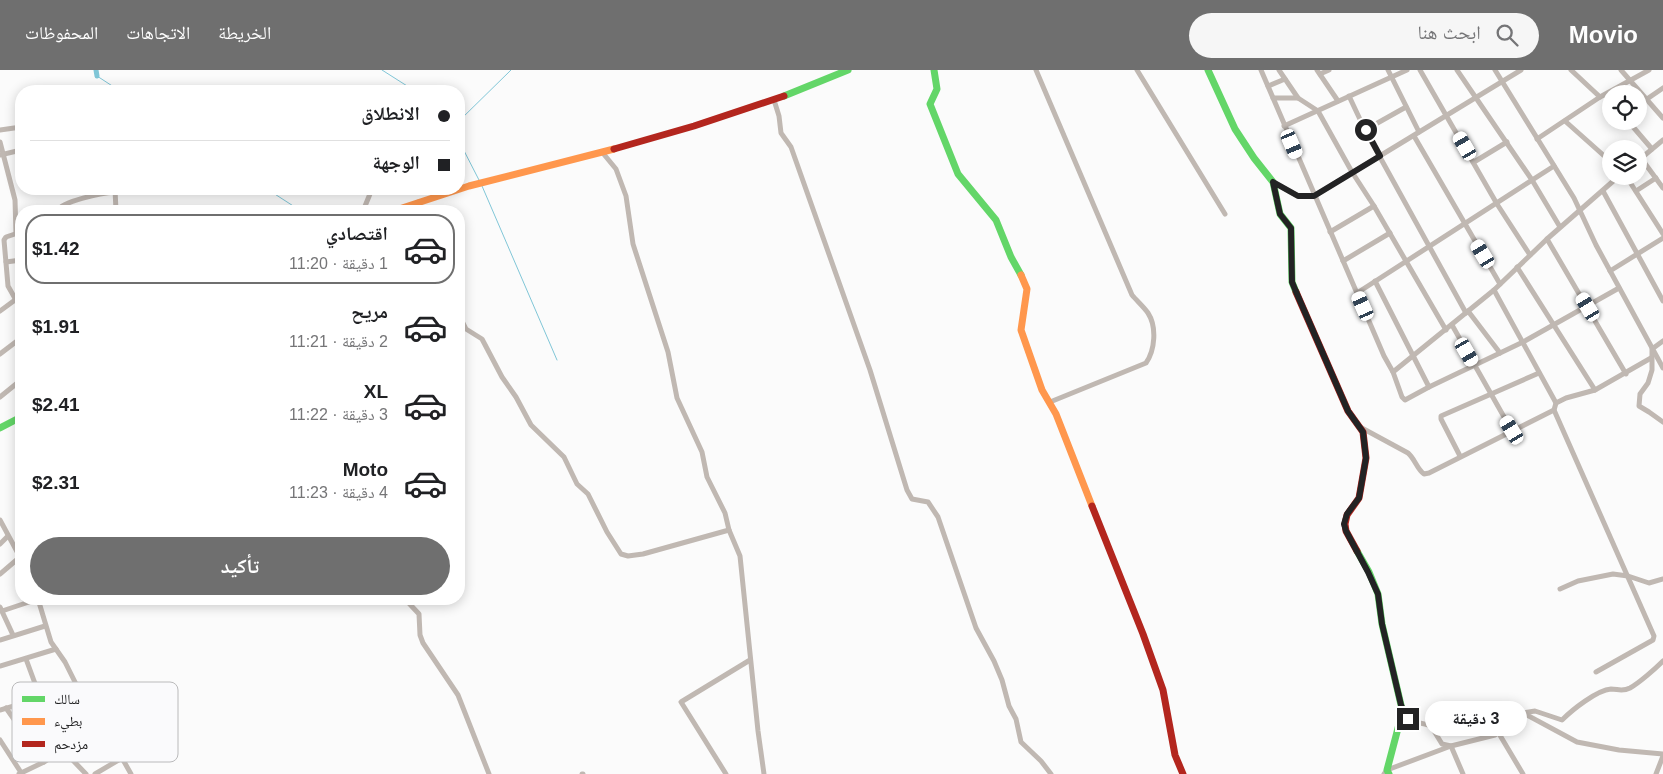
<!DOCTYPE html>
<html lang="ar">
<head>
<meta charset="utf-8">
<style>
  :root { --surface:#fff; --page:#f6f6f6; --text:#202124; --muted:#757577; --line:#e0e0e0; --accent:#6f6f6f }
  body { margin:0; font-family:Helvetica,"Noto Naskh Arabic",sans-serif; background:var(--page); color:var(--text); direction:rtl; height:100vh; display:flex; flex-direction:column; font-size:19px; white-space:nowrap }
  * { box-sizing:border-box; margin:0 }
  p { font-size:16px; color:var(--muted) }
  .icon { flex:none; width:28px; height:28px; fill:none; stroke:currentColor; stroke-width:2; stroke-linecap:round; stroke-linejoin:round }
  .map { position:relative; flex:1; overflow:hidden; direction:ltr }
  .panel { position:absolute; left:15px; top:135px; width:450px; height:400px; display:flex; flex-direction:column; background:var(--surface); border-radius:20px; box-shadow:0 2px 12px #0003; direction:rtl }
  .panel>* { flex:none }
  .banner { position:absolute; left:15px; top:15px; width:450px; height:110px; border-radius:20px; box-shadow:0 2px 12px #0003; direction:rtl; display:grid; align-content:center; height:110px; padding:0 15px; background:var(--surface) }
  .controls { position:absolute; left:1602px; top:15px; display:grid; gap:10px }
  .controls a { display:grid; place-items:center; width:45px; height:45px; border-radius:50%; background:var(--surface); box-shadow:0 2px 12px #0003; font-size:25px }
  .end { position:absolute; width:22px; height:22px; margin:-11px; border:6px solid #232324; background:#fff; box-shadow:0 0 0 2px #fff }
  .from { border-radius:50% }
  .bubble { position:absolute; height:35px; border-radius:18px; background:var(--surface); box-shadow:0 2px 12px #0003; font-size:16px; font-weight:700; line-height:35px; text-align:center; direction:rtl }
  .car { position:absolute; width:15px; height:30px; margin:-15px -8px; border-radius:6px; box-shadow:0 0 4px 1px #0007; background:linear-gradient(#fff 24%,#345 0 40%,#fff 0 76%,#345 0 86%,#fff 0) }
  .banner b { display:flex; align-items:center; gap:18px; height:48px; font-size:19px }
  .banner b+b { border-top:1px solid var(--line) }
  .banner i { width:12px; height:12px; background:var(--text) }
  ul { padding:9px 0 0; list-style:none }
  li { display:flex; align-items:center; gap:15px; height:70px; margin:0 10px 8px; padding:0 5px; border:2px solid transparent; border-radius:20px }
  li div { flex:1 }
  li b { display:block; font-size:19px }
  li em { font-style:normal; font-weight:700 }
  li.current { border-color:var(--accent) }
  li>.icon { width:45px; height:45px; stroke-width:1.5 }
  .button { display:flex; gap:10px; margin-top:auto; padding:10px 15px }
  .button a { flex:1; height:58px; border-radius:30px; background:var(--accent); color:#fff; font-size:20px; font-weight:700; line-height:58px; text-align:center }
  header { display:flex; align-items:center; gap:30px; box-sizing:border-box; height:70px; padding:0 25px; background:var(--accent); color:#fff }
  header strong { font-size:24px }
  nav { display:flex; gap:28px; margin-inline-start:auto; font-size:18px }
  .search { width:350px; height:45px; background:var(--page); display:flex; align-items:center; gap:12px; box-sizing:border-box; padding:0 18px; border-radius:28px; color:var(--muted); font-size:19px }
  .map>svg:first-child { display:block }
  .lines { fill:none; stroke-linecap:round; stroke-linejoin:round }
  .stream { stroke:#80c6d7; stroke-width:1 }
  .canal { stroke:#80c6d7; stroke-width:5 }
  .street { stroke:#c0b8b2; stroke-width:5 }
  .fast { stroke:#63d668; stroke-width:7 }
  .slow { stroke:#ff974d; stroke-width:7 }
  .jam { stroke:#b3261e; stroke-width:7 }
  .route { stroke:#232324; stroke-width:6 }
  .key { fill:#fafafc; stroke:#bababb; stroke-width:1 }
  .key-label { font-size:14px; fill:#232324 }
</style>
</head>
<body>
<header>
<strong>Movio</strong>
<div class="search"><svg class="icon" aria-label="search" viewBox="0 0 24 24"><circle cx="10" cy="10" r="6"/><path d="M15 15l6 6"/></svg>ابحث هنا</div>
<nav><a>الخريطة</a><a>الاتجاهات</a><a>المحفوظات</a></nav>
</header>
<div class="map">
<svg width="1663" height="704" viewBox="0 0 1663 704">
  <rect width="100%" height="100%" fill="#fbfbfb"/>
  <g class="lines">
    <g class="stream">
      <polyline points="382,0 415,21"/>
      <polyline points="97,6 120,21"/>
      <polyline points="459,51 511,0"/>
      <polyline points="459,71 479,110"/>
      <polyline points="482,116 557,290"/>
      <polyline points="267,119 301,141"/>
    </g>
    <polyline class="canal" points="96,0 97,6"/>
    <g class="street">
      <path d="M1036 0 1132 225C1137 231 1144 237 1148 243 1157 257 1155 280 1146 293L1050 332"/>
      <polyline points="1137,0 1225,144"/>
      <polyline points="1261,0 1384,286 1393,302 1402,327 1405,330 1429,317 1523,272 1619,218"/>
      <polyline points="1279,0 1298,28 1318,41 1352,102 1374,136 1446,260"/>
      <polyline points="1317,0 1338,31"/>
      <polyline points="1388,0 1419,62"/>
      <polyline points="1420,0 1497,134 1530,185"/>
      <polyline points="1457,0 1532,110 1560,157"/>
      <polyline points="1495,0 1574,128 1596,175 1663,298"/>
      <polyline points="1571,0 1600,27"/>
      <polyline points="1621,0 1663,48"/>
      <polyline points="1320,4 1329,0"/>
      <polyline points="1268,16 1285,9"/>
      <polyline points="1605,25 1611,32"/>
      <polyline points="1349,26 1365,60 1466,243"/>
      <polyline points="1273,28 1298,28"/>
      <polyline points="1647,29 1663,18"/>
      <polyline points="774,30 779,46 781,63 791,77 870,300 907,420 912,429 928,432 938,447 976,558 994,591 1002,610 1009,636 1016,649 1021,672 1041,691 1051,704"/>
      <polyline points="1565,51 1611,92"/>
      <polyline points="1628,51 1652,79"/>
      <polyline points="1284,56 1407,0"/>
      <polyline points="0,60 21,57"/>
      <polyline points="1365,60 1406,37"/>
      <polyline points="1414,66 1500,214"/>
      <polyline points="1537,69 1600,27 1649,0"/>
      <polyline points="0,72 15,130 16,164"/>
      <polyline points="602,82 616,99 626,126 633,174 668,282 677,328 702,382 707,407 725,443 729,460 740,486 758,661 764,704"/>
      <polyline points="0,85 21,80"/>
      <polyline points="1641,88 1663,118"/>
      <polyline points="1639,90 1663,70"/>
      <polyline points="1474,92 1507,72"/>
      <polyline points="1626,106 1663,164"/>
      <polyline points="1273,112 1298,126 1314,126 1521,0"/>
      <polyline points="115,119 116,141"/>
      <polyline points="1603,121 1663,231"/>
      <polyline points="1636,121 1656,108"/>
      <polyline points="418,132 421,141"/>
      <path d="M57 141C62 131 102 123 115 122"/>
      <polyline points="363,141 372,119"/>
      <polyline points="21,162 6,167 4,170 8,216 21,239"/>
      <polyline points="1330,162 1374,136"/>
      <polyline points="1547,169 1626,304"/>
      <polyline points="1343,191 1390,163"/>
      <polyline points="6,192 21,190"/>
      <polyline points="1517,197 1595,320"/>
      <polyline points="1610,201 1663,168"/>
      <polyline points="1375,211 1429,317"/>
      <polyline points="1494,220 1556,333"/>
      <polyline points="1357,223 1554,96"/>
      <polyline points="0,241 15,230"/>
      <polyline points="1468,241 1500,283"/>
      <polyline points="459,245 466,259 482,269 502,307 516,327 531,355 564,387 577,414 588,424 607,462 621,484 628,486 643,484 729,460"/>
      <polyline points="1452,255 1512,361"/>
      <polyline points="1663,271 1652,279 1652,300 1648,313 1640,324 1639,336 1649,342 1663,352"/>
      <polyline points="0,284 21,268"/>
      <polyline points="1393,302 1494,220 1547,169 1619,106"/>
      <polyline points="0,327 21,310"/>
      <polyline points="1554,340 1654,566 1653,570 1596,602"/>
      <path d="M1360 357 1408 383C1415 389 1417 399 1424 404L1429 403 1554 340 1556 333 1566 328 1595 320 1651 288"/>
      <polyline points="1460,386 1441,349 1441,346 1539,303"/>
      <polyline points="0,450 21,489"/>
      <polyline points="0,474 8,466"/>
      <polyline points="0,504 20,487"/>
      <polyline points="1560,519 1578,511 1613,504 1628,506 1649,513 1663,509"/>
      <polyline points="38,529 51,572 65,592 98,658 122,688 131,704"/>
      <polyline points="405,529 419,544 420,565 423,573 458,625 489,704"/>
      <polyline points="0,537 13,565"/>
      <polyline points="2,541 38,529"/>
      <polyline points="0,570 45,556"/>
      <polyline points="26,589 40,627"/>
      <polyline points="0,596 56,579"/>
      <polyline points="19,634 86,704"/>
      <polyline points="6,638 44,692"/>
      <path d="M1403 638C1413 658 1414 649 1431 656L1442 674 1451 676 1463 704"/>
      <polyline points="0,640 77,617"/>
      <polyline points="1523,643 1577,672 1619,680 1663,684"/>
      <polyline points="1498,662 1523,704"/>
      <polyline points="0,670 22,704"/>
      <polyline points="19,704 44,692 98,658"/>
      <polyline points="95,704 122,688"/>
      <polyline points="582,704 583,704"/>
      <polyline points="726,704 681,632 750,590"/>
      <path d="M1384 704 1387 700 1451 676 1495 665 1523 643 1535 641 1562 650C1572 640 1597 620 1611 619 1618 619 1622 622 1630 618 1639 613 1655 599 1663 591"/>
      <polyline points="1656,704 1663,686"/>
    </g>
    <g class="fast">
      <polyline points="934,0 937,19 930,34 958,104 996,150 1011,187 1021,205"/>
      <polyline points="1208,0 1235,59 1254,88 1273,112 1280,144 1291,158 1292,212 1296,222"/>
      <polyline points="784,26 848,0"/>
      <polyline points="0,358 21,347"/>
      <polyline points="1357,481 1369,502 1378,524 1382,554 1401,635 1402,643 1387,700 1389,704"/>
    </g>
    <g class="slow">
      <polyline points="393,141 469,116 614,79"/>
      <polyline points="1021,205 1027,219 1021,260 1042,320 1056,344 1092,436"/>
    </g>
    <g class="jam">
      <polyline points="614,79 694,56 784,26"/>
      <polyline points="1296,222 1348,341 1363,362 1366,388 1359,428 1347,445 1345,454 1346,461 1357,481"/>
      <polyline points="1092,436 1143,564 1163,620 1175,685 1183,704"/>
    </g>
  </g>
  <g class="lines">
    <polyline class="route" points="1366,60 1380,86 1314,126 1298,126 1273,112 1280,144 1291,158 1292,212 1297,224 1348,341 1363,362 1366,388 1359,428 1347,444 1344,454 1346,461 1368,502 1378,524 1382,554 1401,635 1408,649"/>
  </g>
  <rect x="12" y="612" width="166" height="80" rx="8" class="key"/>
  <rect x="22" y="626" width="23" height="6" fill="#63d668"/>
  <rect x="22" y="648" width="23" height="7" fill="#ff974d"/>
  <rect x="22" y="671" width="23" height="6" fill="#b3261e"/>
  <g class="key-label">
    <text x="54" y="634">سالك</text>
    <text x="54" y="656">بطيء</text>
    <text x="54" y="679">مزدحم</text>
  </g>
</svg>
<div class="controls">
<a><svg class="icon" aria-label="locate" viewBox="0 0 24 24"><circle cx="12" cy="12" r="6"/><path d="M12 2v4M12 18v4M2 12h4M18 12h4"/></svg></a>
<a><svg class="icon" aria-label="layers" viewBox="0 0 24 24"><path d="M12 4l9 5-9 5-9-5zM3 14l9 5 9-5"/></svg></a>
</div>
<i class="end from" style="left:1366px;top:60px"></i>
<i class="end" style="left:1408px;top:649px"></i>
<div class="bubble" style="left:1425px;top:631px;width:102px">3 دقيقة</div>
<i class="car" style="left:1292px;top:74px;rotate:157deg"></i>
<i class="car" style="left:1465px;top:76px;rotate:330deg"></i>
<i class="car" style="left:1483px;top:184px;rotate:329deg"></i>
<i class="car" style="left:1363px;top:236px;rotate:336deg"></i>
<i class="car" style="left:1588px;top:237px;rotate:329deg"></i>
<i class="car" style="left:1467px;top:282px;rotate:150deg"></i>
<i class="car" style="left:1512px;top:360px;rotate:329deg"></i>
<div class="banner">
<b><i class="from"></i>الانطلاق</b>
<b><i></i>الوجهة</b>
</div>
<section class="panel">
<ul>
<li class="current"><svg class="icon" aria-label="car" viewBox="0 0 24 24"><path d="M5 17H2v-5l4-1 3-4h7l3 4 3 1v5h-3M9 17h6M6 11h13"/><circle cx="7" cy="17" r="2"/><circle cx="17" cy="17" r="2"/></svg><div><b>اقتصادي</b><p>1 دقيقة · 11:20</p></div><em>$1.42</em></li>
<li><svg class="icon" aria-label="car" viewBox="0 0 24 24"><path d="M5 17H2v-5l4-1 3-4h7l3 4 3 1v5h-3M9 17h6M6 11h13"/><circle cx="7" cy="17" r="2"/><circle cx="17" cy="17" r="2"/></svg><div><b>مريح</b><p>2 دقيقة · 11:21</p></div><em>$1.91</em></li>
<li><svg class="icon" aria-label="car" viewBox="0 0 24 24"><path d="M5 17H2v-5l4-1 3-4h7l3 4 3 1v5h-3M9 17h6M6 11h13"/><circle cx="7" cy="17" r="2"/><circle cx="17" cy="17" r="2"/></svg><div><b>XL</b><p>3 دقيقة · 11:22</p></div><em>$2.41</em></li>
<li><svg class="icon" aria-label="car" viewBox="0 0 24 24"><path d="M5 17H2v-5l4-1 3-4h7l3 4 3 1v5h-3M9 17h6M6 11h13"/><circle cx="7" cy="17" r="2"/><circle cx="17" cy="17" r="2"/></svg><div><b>Moto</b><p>4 دقيقة · 11:23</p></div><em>$2.31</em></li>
</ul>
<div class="button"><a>تأكيد</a></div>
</section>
</div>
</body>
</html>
